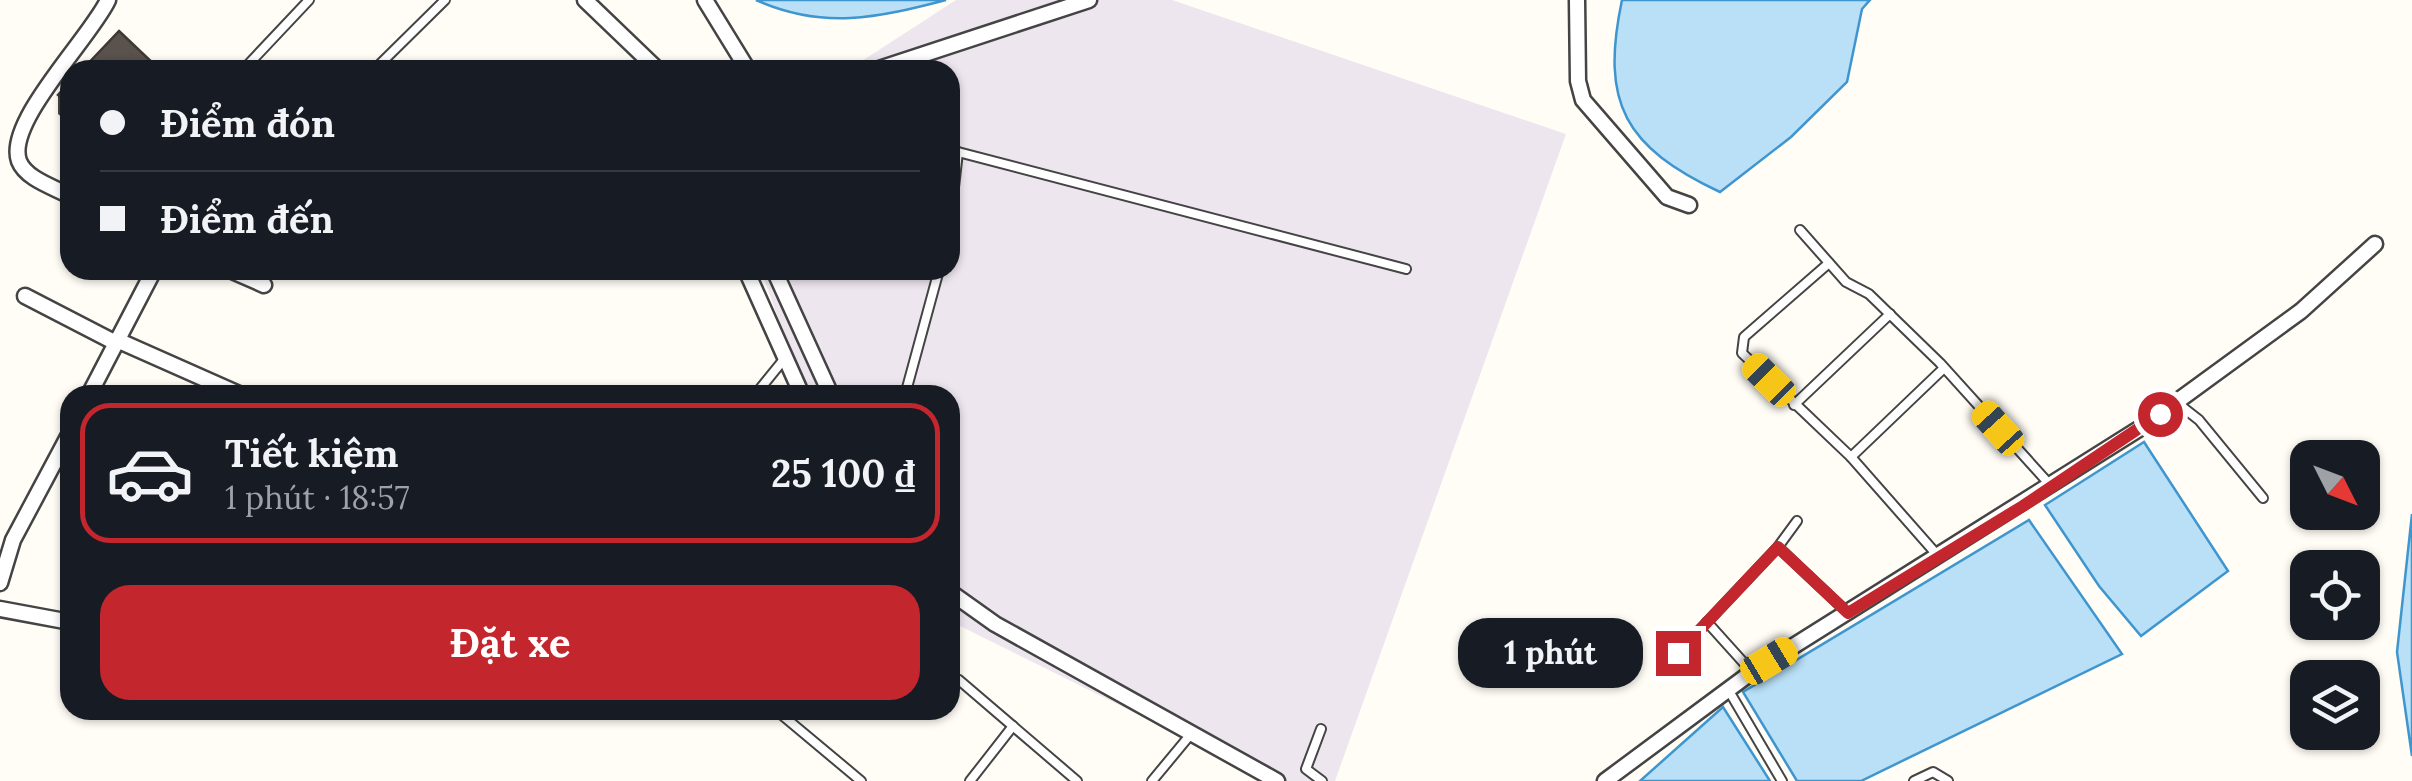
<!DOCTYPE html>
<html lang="vi">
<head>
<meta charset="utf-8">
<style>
  :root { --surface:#171b24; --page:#242831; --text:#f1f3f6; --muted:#9ea1a6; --line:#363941; --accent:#c4262e }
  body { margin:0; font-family:Lora,serif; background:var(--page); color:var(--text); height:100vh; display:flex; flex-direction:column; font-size:38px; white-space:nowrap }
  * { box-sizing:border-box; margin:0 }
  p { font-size:32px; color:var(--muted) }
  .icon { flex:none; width:55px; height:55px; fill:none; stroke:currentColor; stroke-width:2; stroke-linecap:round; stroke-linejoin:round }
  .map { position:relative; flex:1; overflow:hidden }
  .sheet { position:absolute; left:60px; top:385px; width:900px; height:335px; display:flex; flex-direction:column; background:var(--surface); border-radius:30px; box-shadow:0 2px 8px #0004 }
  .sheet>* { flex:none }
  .guide { position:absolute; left:60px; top:60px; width:900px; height:220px; border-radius:30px; box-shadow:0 2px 8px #0004; display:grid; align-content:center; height:220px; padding:0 40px; background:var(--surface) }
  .needle { width:65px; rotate:132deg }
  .tools { position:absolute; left:2290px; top:440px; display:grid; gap:20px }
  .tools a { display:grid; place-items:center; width:90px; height:90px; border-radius:20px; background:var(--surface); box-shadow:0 2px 8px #0004; font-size:50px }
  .end { position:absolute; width:45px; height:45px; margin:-22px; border:12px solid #c4262e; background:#fff; box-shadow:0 0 0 5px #fff }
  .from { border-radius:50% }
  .bubble { position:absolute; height:70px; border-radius:30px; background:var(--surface); box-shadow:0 2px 8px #0004; font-size:32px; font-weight:700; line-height:70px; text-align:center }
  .car { position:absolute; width:30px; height:60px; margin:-30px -15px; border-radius:12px; box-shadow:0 0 8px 2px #0007; background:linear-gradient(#f5c518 24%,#345 0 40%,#f5c518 0 76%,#345 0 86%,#f5c518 0) }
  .guide b { display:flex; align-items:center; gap:35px; height:95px; font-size:38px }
  .guide b+b { border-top:2px solid var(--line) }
  .guide i { width:25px; height:25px; background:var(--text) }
  ul { padding:18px 0 0; list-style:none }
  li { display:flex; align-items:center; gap:30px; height:140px; margin:0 20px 15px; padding:0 20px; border:5px solid transparent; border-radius:30px }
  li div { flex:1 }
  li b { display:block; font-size:38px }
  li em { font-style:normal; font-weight:700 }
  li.selected { border-color:var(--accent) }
  li>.icon { width:90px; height:90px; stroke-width:1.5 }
  .cta { display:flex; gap:20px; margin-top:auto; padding:20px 40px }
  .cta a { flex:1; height:115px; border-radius:30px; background:var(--accent); color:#fff; font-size:40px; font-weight:700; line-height:115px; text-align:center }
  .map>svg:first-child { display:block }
  .industrial { fill:#eee6ef }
  .water { fill:#b9e0f7; stroke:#3f96cf; stroke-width:2.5 }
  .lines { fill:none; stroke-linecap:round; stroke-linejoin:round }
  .service-casing { stroke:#444; stroke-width:12 }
  .minor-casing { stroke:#444; stroke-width:19 }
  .service { stroke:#fff; stroke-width:8 }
  .minor { stroke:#fff; stroke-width:14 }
  .wall { fill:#4d4742 }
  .building { fill:#5a524d; stroke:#3f3936; stroke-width:2.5 }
  .route { stroke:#c4262e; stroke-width:12 }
</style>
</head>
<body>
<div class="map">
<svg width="2412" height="781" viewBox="0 0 2412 781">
  <rect width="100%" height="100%" fill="#fffdf5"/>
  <polygon class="industrial" points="956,0 1172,0 1566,134 1335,781 1272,781 950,621 950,395 805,395 761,270 950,270 950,70 848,70"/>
  <g class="water">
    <path d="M756 0H946C877 18 823 30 756 0Z"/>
    <path d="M1622 0H1870L1862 9 1847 82 1791 137 1720 192C1625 147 1600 104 1622 0Z"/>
    <polygon points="2144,442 2228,571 2141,636 2099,586 2045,505"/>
    <polygon points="2412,514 2412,756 2397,652"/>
    <polygon points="2029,520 2122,654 1861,781 1797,781 1743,692"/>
    <polygon points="1723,707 1770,781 1640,781"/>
  </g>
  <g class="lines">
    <g class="service-casing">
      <g id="service">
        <polyline points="243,70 309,0"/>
        <polyline points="374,70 445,0"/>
        <polyline points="950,147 958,152 950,222"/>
        <polyline points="958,152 1406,269"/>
        <polyline points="1800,230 1846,282 1869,294 1940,363 2052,487"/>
        <polyline points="1829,263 1744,337 1742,353 1851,457 1939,557"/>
        <polyline points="755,395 785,358"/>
        <polyline points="905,395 939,270"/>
        <polyline points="2176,402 2199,420 2263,498"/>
        <polyline points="1794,405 1890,314"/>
        <polyline points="1851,457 1944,368"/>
        <polyline points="1778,547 1848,613"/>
        <polyline points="1707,622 1752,672"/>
        <polyline points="1678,653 1778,547 1797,521"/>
        <polyline points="959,680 1077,781"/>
        <polyline points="1729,691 1782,781"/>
        <polyline points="776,710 861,781"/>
        <polyline points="1321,729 1306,769 1322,781"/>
        <polyline points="970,781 1013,726"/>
        <polyline points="1152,781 1191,734"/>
        <polyline points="1914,781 1933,772 1948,781"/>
      </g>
    </g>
    <g class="minor-casing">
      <g id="minor">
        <polyline points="585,0 658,70"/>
        <polyline points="705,0 748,70"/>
        <polyline points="1577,0 1578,81 1583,100 1667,197 1689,205"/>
        <polyline points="876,70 1089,0"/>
        <path d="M70 196C54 187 26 179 19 161 5 122 91 37 108 0"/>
        <polyline points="230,270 264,285"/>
        <polyline points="746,270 802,395"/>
        <polyline points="774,270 831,395"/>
        <polyline points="25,296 116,343"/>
        <polyline points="117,340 241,395"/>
        <polyline points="89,395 154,270"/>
        <polyline points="0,583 13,540 70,433"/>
        <polyline points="950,592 995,624 1277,781"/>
        <polyline points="0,609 70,622"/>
        <polyline points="1605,781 1752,672 2142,427 2301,311 2375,244"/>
      </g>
    </g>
    <use href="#service" class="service"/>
    <use href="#minor" class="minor"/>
  </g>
  <polygon class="wall" points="70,82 70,124 58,114 58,95"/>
  <g class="building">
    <polygon points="119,31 157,67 154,70 82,70"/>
    <polygon points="70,82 70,106 58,95"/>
  </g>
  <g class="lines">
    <polyline class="route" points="1678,653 1778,547 1848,613 2023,506 2160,414"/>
  </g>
</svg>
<div class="tools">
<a><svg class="needle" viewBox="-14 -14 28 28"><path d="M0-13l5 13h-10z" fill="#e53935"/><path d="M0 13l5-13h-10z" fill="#9ea1a6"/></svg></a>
<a><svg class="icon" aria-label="locate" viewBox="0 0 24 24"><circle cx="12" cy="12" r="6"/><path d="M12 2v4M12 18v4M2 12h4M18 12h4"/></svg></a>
<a><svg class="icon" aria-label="layers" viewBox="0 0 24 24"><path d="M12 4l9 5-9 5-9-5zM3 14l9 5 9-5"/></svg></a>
</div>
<i class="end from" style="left:2160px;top:414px"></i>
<i class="end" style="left:1678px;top:653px"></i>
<div class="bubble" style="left:1458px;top:618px;width:185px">1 phút</div>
<i class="car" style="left:1769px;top:380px;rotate:315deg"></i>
<i class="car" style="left:1998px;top:428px;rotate:318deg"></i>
<i class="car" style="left:1769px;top:661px;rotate:59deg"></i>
<div class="guide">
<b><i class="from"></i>Điểm đón</b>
<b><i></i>Điểm đến</b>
</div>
<section class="sheet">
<ul>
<li class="selected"><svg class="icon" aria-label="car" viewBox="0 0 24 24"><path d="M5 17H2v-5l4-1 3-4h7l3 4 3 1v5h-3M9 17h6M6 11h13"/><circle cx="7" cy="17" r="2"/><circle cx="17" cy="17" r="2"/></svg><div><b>Tiết kiệm</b><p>1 phút · 18:57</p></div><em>25 100 ₫</em></li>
</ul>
<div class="cta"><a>Đặt xe</a></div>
</section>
</div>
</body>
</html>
